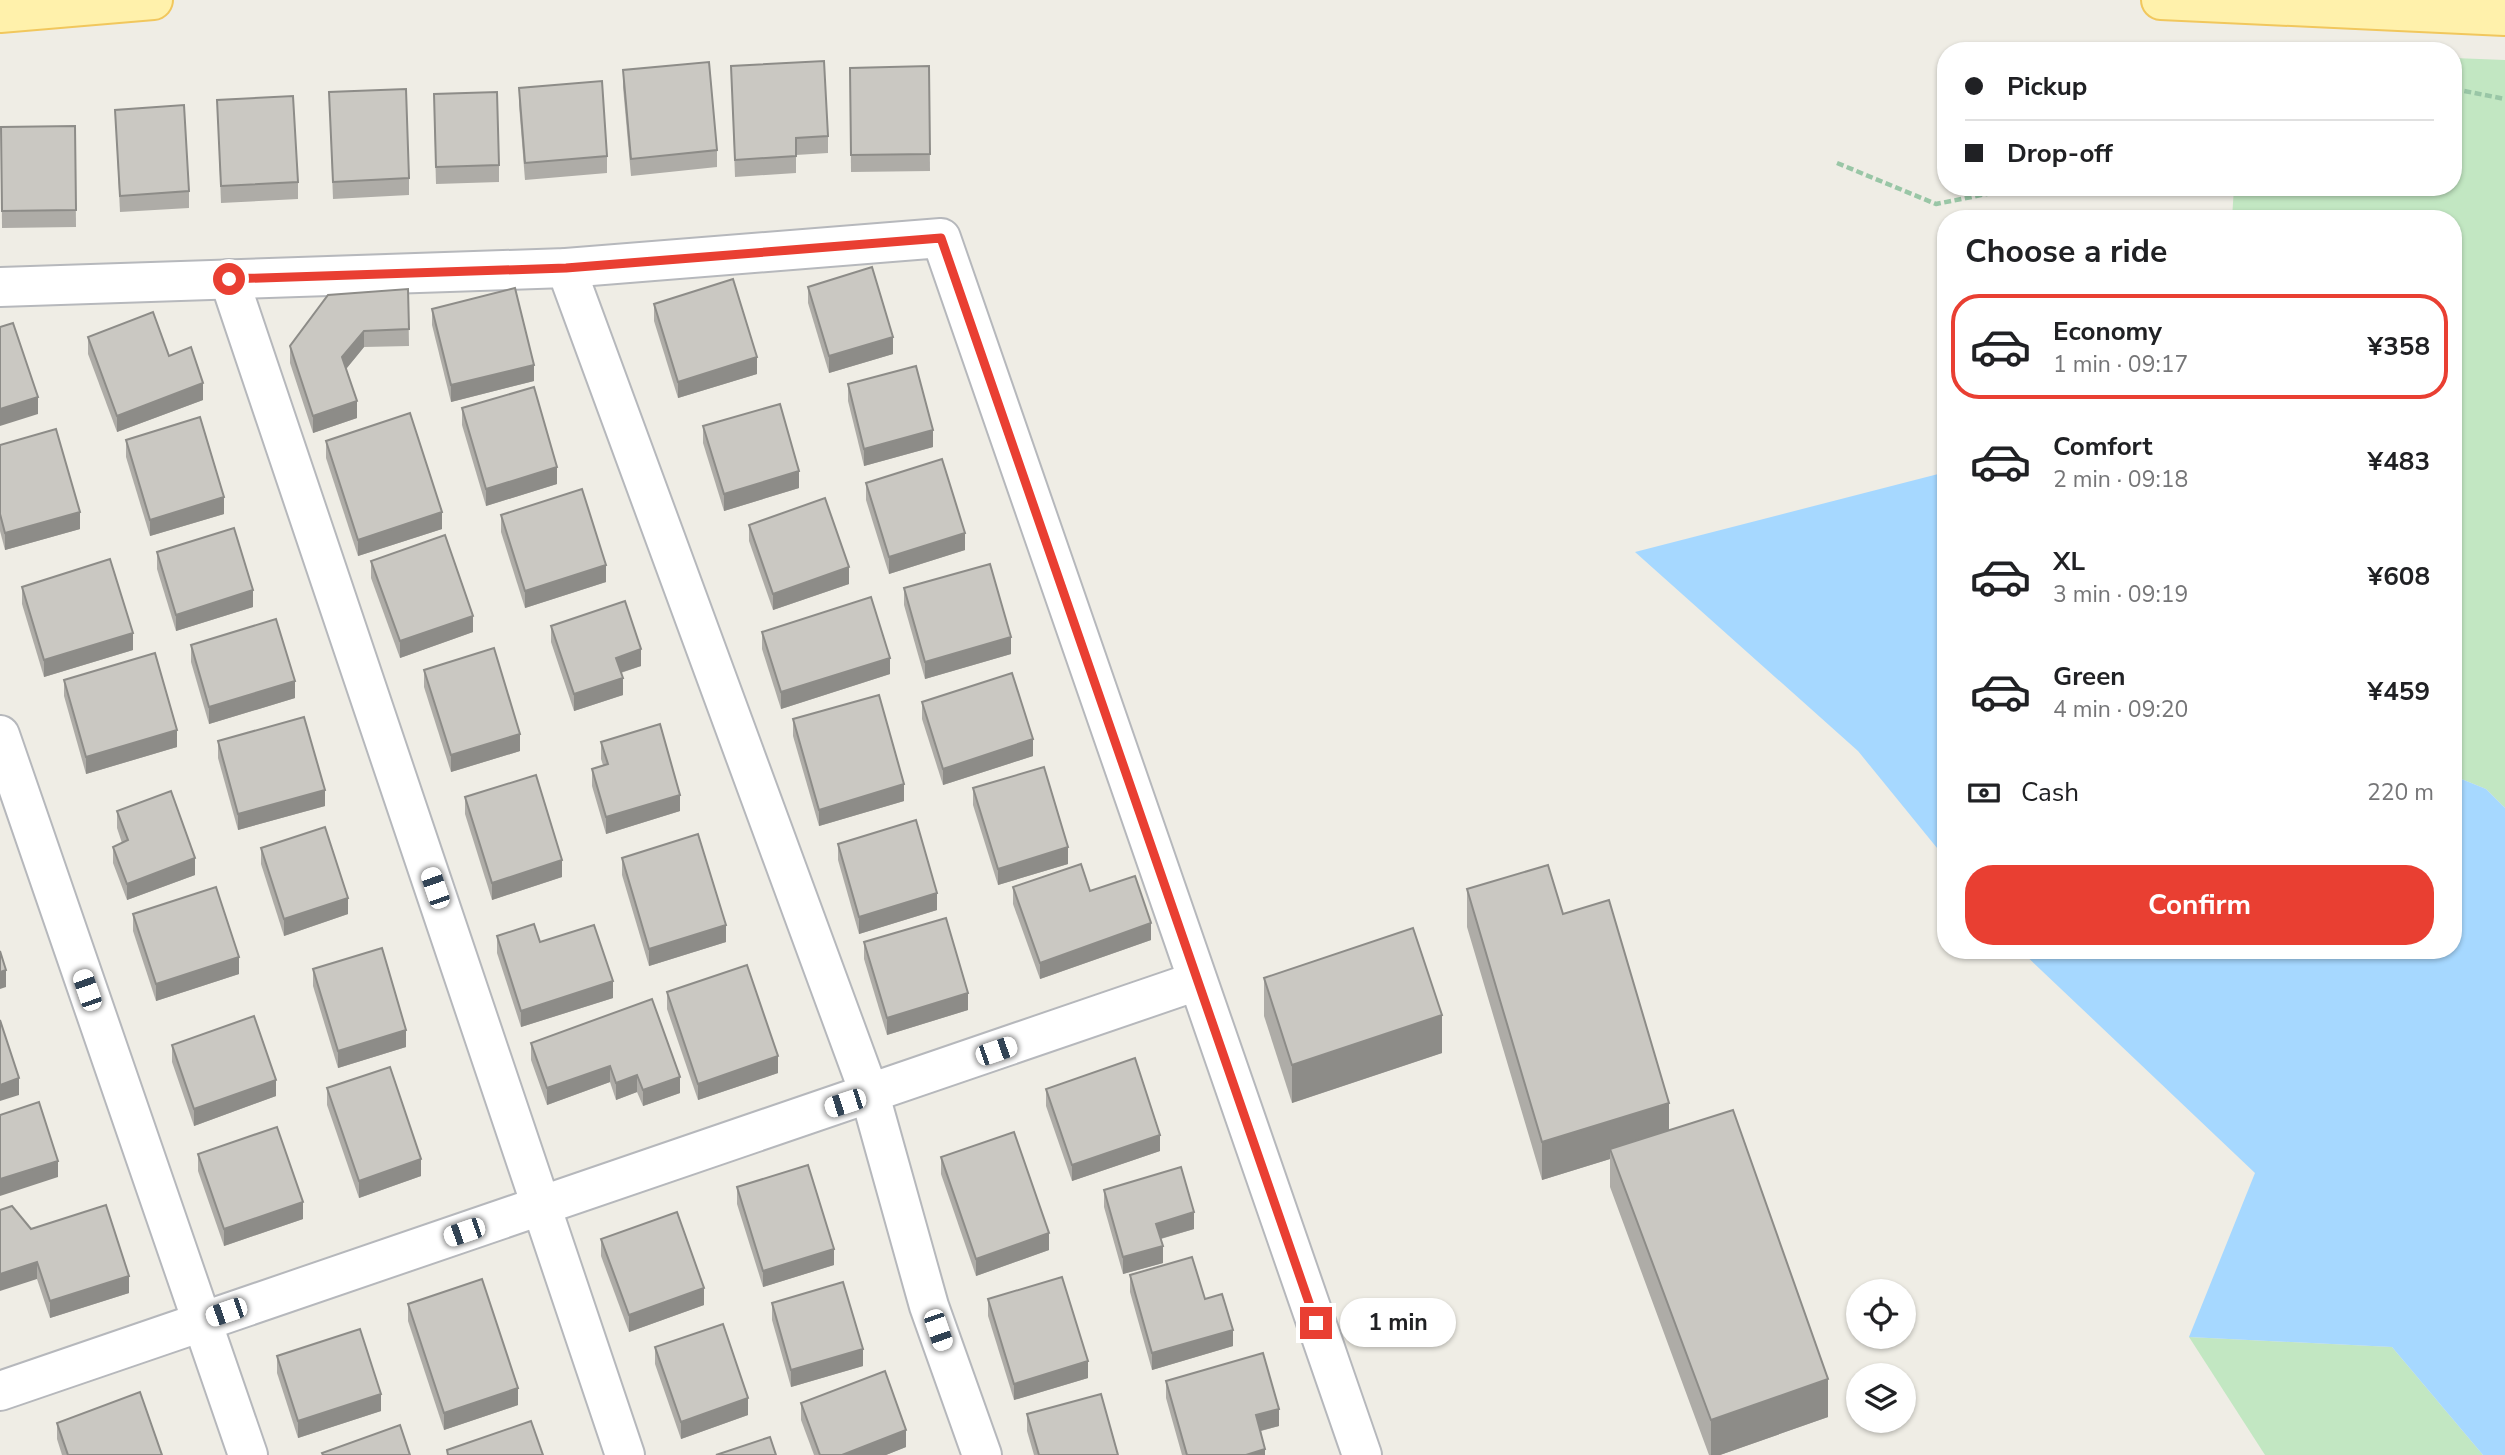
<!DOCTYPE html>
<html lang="en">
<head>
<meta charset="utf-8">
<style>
  :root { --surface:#fff; --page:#f2f2f2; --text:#202124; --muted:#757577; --line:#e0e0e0; --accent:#e93f32 }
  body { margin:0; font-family:"Nunito Sans",sans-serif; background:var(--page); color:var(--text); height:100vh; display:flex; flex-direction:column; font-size:26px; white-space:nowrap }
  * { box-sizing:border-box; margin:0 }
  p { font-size:23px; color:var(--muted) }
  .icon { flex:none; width:38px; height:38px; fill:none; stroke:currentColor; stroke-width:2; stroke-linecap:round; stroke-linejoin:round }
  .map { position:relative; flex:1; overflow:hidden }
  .drawer { position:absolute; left:1937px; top:210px; width:525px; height:749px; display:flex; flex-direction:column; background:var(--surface); border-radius:28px; box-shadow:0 2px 5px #0004 }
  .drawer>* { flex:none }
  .hud { position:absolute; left:1937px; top:42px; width:525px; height:154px; border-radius:28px; box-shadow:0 2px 5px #0004; display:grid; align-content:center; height:154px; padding:0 28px; background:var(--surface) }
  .tools { position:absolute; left:1846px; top:1279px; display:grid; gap:14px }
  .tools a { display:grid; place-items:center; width:70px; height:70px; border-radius:50%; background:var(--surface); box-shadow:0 2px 5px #0004; font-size:35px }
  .end { position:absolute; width:32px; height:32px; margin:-16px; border:9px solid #e93f32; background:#fff; box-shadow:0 0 0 4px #fff }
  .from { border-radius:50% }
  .bubble { position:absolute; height:49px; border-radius:24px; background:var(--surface); box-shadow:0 2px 5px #0004; font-size:23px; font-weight:700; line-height:49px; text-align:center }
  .car { position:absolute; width:21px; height:42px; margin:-21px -10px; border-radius:9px; box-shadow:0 0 5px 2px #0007; background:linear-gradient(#fff 24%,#345 0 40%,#fff 0 76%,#345 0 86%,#fff 0) }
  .hud b { display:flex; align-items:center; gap:24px; height:66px; font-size:26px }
  .hud b+b { border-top:2px solid var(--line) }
  .hud i { width:18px; height:18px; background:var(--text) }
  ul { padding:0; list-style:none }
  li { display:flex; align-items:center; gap:21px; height:105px; margin:0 14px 10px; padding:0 14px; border:4px solid transparent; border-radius:28px }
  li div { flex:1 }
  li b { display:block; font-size:26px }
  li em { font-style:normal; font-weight:700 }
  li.selected { border-color:var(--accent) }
  li>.icon { width:63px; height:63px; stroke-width:1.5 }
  h2 { padding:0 28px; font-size:32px; line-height:84px }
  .pay { display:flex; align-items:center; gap:18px; height:77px; padding:0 28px; font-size:26px }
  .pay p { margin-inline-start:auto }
  .button { display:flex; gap:14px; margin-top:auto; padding:14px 28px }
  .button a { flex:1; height:80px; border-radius:28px; background:var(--accent); color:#fff; font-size:28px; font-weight:700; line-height:80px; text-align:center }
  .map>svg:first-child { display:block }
  .green { fill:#c2e7c2 }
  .water { fill:#a6d8ff }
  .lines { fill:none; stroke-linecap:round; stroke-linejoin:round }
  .minor-casing { stroke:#b6b8bc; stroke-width:42 }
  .major-casing { stroke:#f1c75d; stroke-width:42 }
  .path { stroke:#99c6a6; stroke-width:4.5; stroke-dasharray:7 3.5; stroke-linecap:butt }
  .minor { stroke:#fff; stroke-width:38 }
  .major { stroke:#fff1ab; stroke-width:38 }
  .wall { fill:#aeaca7 }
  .shaded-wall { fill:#8d8c88 }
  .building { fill:#cac8c2; stroke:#8d8c88; stroke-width:2 }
  .route { stroke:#e93f32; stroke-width:9 }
</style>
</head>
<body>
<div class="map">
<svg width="2505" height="1455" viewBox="0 0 2505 1455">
  <rect width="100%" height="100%" fill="#efede5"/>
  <g class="green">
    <polygon points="2454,58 2505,60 2505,808 2486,789 2454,776 2454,219 2232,219 2234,187 2454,187"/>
    <polygon points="2189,1337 2392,1347 2483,1455 2265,1455"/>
  </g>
  <g class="water">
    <polygon points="1946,472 1946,859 1858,751 1635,552"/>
    <polygon points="2454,776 2486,789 2505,808 2505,1455 2483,1455 2392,1347 2189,1337 2255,1173 2020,950 2454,950"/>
  </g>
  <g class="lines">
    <g class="minor-casing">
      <g id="minor">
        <polyline points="566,268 870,1095 929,1306 982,1455"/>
        <polyline points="229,279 625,1455"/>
        <polyline points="0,287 566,268 941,238 1362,1455"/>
        <polyline points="0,735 248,1455"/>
        <polyline points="0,1391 1197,981"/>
      </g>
    </g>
    <g class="major-casing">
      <g id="major">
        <polyline points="2161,0 2505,16"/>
        <polyline points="0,13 153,0"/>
      </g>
    </g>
    <g class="path">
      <polyline points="2454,89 2505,99"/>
      <polyline points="1837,163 1936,204 2022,187"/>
    </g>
    <use href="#minor" class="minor"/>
    <use href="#major" class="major"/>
  </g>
  <g class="wall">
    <polygon points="731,66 828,136 828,153 796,155 796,173 735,177"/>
    <polygon points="929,66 930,171 851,172 850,68"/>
    <polygon points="623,70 717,150 717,167 631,176 623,87"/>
    <polygon points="519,88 607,156 607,173 525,180 519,105"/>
    <polygon points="329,92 409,178 409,195 333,199"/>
    <polygon points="217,100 298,182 298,199 221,203"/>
    <polygon points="115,110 189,191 189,208 120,212"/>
    <polygon points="434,111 499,165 499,182 436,184"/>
    <polygon points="75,126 76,227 2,228 1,127"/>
    <polygon points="808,287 893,354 829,373 808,303"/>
    <polygon points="408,289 409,346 364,347 346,369 357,418 313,433 290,363 290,346"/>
    <polygon points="654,304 757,374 678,398 654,321"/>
    <polygon points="432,309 534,381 451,402 432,325"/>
    <polygon points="88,337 169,356 203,400 117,432 88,354"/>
    <polygon points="848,384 933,447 864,466 848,401"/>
    <polygon points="462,408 557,484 486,506 462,425"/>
    <polygon points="703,426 799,488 724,511 703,443"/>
    <polygon points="126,440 224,514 150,536 126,457"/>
    <polygon points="326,441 442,529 358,556 326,458"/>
    <polygon points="0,445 80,529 5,550 0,531"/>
    <polygon points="866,483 965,550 889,574 866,500"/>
    <polygon points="501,515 606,582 525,608 501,532"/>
    <polygon points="749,525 849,584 773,610 749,541"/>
    <polygon points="157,552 253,607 176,631 157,569"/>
    <polygon points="371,561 473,632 400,658 371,578"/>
    <polygon points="22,587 133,650 44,677 22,604"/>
    <polygon points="904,588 1011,654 925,679 904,605"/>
    <polygon points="551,626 641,666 621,673 623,695 574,711 551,642"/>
    <polygon points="762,632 890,674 781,709 762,649"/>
    <polygon points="191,645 295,698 209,724 191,662"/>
    <polygon points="424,670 520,751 451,772 424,687"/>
    <polygon points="64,680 177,747 86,774 64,696"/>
    <polygon points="922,702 1033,756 943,785 922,719"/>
    <polygon points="793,719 904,801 819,826 793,736"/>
    <polygon points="218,741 325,806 238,830 218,758"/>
    <polygon points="601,742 680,811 606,834 592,786 592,769 603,765 601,759"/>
    <polygon points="973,788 1068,864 998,885 973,805"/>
    <polygon points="465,797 562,877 492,900 465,814"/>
    <polygon points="117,811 195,875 127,900 113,863 113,847 122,843 117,828"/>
    <polygon points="838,844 937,910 859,934 838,860"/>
    <polygon points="261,848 348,914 284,936 261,864"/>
    <polygon points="622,858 726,942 649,966 622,875"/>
    <polygon points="1013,887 1090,891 1151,940 1040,979 1013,904"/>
    <polygon points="1467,889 1563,914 1669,1130 1828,1417 1720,1455 1709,1455 1610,1187 1610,1159 1542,1180 1467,927"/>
    <polygon points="133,914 239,974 156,1001 133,931"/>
    <polygon points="497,936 540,942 613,998 521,1027 497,953"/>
    <polygon points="864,942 968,1010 887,1035 864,959"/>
    <polygon points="313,969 406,1047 338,1068 313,986"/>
    <polygon points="1264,978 1442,1053 1292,1103 1264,1016"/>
    <polygon points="667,992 778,1073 698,1100 667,1009"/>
    <polygon points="652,999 680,1093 643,1106 637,1092 616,1100 610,1082 547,1105 531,1060 531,1043"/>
    <polygon points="172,1045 276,1096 194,1126 172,1062"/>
    <polygon points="327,1088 421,1176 359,1198 327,1105"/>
    <polygon points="1046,1089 1160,1151 1072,1181 1046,1106"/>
    <polygon points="198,1154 303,1219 224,1246 198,1171"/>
    <polygon points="941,1157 1049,1250 976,1276 941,1174"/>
    <polygon points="737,1187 834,1265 763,1287 737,1204"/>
    <polygon points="1104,1190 1194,1229 1161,1239 1163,1263 1123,1274 1104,1207"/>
    <polygon points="31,1229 129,1293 50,1318 37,1279"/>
    <polygon points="601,1239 704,1305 629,1332 601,1256"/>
    <polygon points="1130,1275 1205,1299 1233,1346 1152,1370 1130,1292"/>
    <polygon points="988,1299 1088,1378 1014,1400 988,1316"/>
    <polygon points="772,1303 863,1366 791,1387 772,1320"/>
    <polygon points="408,1304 518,1405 444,1430 408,1321"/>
    <polygon points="655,1347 748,1415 681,1439 655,1364"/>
    <polygon points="277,1356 381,1411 298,1438 277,1373"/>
    <polygon points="1166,1381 1279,1426 1261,1431 1265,1455 1182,1455 1166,1398"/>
    <polygon points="801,1403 906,1447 886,1455 814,1455 801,1420"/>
    <polygon points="1027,1414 1118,1455 1034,1455 1027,1431"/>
    <polygon points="57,1423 162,1455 62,1455 57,1439"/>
  </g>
  <g class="shaded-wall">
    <polygon points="364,331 364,347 342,374 342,357"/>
    <polygon points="893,337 893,354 829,373 829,356"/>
    <polygon points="757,357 757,374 678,398 678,382"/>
    <polygon points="534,365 534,381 451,402 451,385"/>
    <polygon points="203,383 203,400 117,432 117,416"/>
    <polygon points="38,397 38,414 0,426 0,409"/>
    <polygon points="357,401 357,418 313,433 313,416"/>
    <polygon points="933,430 933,447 864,466 864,449"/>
    <polygon points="557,467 557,484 486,506 486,489"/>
    <polygon points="799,471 799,488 724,511 724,494"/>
    <polygon points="224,497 224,514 150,536 150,520"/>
    <polygon points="80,512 80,529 5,550 5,533"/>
    <polygon points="442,512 442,529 358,556 358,540"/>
    <polygon points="965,533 965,550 889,574 889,557"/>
    <polygon points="606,565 606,582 525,608 525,591"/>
    <polygon points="849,567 849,584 773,610 773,594"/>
    <polygon points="253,590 253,607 176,631 176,615"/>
    <polygon points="473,616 473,632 400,658 400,641"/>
    <polygon points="133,633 133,650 44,677 44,660"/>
    <polygon points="1011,637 1011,654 925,679 925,662"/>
    <polygon points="641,649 641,666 616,674 616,658"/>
    <polygon points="890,658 890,674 781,709 781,692"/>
    <polygon points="623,678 623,695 574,711 574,694"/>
    <polygon points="295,681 295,698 209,724 209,707"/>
    <polygon points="177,730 177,747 86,774 86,757"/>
    <polygon points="520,734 520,751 451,772 451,755"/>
    <polygon points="1033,739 1033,756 943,785 943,769"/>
    <polygon points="904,784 904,801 819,826 819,810"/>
    <polygon points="325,790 325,806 238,830 238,814"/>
    <polygon points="680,795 680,811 606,834 606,817"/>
    <polygon points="1068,847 1068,864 998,885 998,869"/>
    <polygon points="195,858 195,875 127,900 127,884"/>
    <polygon points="562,860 562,877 492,900 492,883"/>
    <polygon points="937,893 937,910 859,934 859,917"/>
    <polygon points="348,898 348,914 284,936 284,919"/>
    <polygon points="1151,923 1151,940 1040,979 1040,963"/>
    <polygon points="726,925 726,942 649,966 649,949"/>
    <polygon points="239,957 239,974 156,1001 156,984"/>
    <polygon points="6,970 6,987 0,989 0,972"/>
    <polygon points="613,981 613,998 521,1027 521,1011"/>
    <polygon points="968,993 968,1010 887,1035 887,1018"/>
    <polygon points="1442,1015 1442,1053 1292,1103 1292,1065"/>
    <polygon points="406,1030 406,1047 338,1068 338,1051"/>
    <polygon points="778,1056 778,1073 698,1100 698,1084"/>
    <polygon points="610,1066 610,1082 547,1105 547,1088"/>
    <polygon points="637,1075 637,1092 616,1100 616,1083"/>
    <polygon points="680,1077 680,1093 643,1106 643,1090"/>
    <polygon points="19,1078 19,1095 0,1101 0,1085"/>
    <polygon points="276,1080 276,1096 194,1126 194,1109"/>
    <polygon points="1669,1103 1669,1141 1610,1149 1610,1159 1542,1180 1542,1142"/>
    <polygon points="1160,1135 1160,1151 1072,1181 1072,1165"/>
    <polygon points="421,1159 421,1176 359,1198 359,1181"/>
    <polygon points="58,1161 58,1177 0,1196 0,1179"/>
    <polygon points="303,1202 303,1219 224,1246 224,1229"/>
    <polygon points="1194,1212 1194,1229 1156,1240 1156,1224"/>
    <polygon points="1049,1233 1049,1250 976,1276 976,1259"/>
    <polygon points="1163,1246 1163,1263 1123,1274 1123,1257"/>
    <polygon points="834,1249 834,1265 763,1287 763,1271"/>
    <polygon points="37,1262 37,1279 0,1291 0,1274"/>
    <polygon points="129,1276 129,1293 50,1318 50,1301"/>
    <polygon points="704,1288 704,1305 629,1332 629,1315"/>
    <polygon points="1233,1330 1233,1346 1152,1370 1152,1353"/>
    <polygon points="863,1349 863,1366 791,1387 791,1370"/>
    <polygon points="1088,1361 1088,1378 1014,1400 1014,1384"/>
    <polygon points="1828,1379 1828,1417 1720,1455 1711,1455 1711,1420"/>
    <polygon points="518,1388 518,1405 444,1430 444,1413"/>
    <polygon points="381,1394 381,1411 298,1438 298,1421"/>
    <polygon points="748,1398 748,1415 681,1439 681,1422"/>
    <polygon points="1279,1409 1279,1426 1256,1432 1256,1415"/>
    <polygon points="906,1430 906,1447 886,1455 842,1455"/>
    <polygon points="1265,1449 1265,1455 1246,1455"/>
  </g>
  <g class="building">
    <polygon points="824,61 828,136 796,138 796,156 735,160 731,66"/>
    <polygon points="709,62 717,150 631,159 623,70"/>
    <polygon points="929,66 930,154 851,155 850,68"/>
    <polygon points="602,81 607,156 525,163 519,88"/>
    <polygon points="406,89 409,178 333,182 329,92"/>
    <polygon points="497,92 499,165 436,167 434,94"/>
    <polygon points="293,96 298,182 221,186 217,100"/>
    <polygon points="184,105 189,191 120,196 115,110"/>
    <polygon points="75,126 76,210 2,211 1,127"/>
    <polygon points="872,267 893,337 829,356 808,287"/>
    <polygon points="733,279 757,357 678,382 654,304"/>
    <polygon points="515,288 534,365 451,385 432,309"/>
    <polygon points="408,289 409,329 364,331 342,357 357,401 313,416 290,346 328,295"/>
    <polygon points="153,312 169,356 191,347 203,383 117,416 88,337"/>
    <polygon points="13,323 38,397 0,409 0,327"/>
    <polygon points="916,366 933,430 864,449 848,384"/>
    <polygon points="534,387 557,467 486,489 462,408"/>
    <polygon points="780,404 799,471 724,494 703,426"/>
    <polygon points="410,413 442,512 358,540 326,441"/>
    <polygon points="200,417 224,497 150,520 126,440"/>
    <polygon points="56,429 80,512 5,533 0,514 0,445"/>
    <polygon points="942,459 965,533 889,557 866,483"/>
    <polygon points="582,489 606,565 525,591 501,515"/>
    <polygon points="825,498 849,567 773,594 749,525"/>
    <polygon points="234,528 253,590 176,615 157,552"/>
    <polygon points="445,535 473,616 400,641 371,561"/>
    <polygon points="110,559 133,633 44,660 22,587"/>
    <polygon points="990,564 1011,637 925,662 904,588"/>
    <polygon points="871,597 890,658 781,692 762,632"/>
    <polygon points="625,601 641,649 616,658 623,678 574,694 551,626"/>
    <polygon points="276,619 295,681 209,707 191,645"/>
    <polygon points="494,648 520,734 451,755 424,670"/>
    <polygon points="155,653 177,730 86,757 64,680"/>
    <polygon points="1012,673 1033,739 943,769 922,702"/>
    <polygon points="879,695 904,784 819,810 793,719"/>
    <polygon points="304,717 325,790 238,814 218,741"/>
    <polygon points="660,724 680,795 606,817 592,769 608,764 601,742"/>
    <polygon points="1044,767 1068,847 998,869 973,788"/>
    <polygon points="536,775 562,860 492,883 465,797"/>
    <polygon points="171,791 195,858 127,884 113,847 128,840 117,811"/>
    <polygon points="916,820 937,893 859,917 838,844"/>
    <polygon points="325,827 348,898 284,919 261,848"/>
    <polygon points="698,834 726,925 649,949 622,858"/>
    <polygon points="1081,864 1090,891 1135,876 1151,923 1040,963 1013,887"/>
    <polygon points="1548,865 1563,914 1609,900 1669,1103 1542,1142 1467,889"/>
    <polygon points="216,887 239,957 156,984 133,914"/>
    <polygon points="946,918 968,993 887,1018 864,942"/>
    <polygon points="534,924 540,942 594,925 613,981 521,1011 497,936"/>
    <polygon points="1413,928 1442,1015 1292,1065 1264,978"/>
    <polygon points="382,948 406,1030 338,1051 313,969"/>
    <polygon points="0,951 6,970 0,972"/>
    <polygon points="747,965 778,1056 698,1084 667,992"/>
    <polygon points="652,999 680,1077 643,1090 637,1075 616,1083 610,1066 547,1088 531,1043"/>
    <polygon points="254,1016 276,1080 194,1109 172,1045"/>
    <polygon points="0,1020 19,1078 0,1085"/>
    <polygon points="1135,1058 1160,1135 1072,1165 1046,1089"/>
    <polygon points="390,1067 421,1159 359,1181 327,1088"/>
    <polygon points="39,1102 58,1161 0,1179 0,1115"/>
    <polygon points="1733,1110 1828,1379 1711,1420 1610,1149"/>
    <polygon points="277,1127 303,1202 224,1229 198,1154"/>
    <polygon points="1014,1132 1049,1233 976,1259 941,1157"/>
    <polygon points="808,1165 834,1249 763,1271 737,1187"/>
    <polygon points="1181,1167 1194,1212 1156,1224 1163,1246 1123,1257 1104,1190"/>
    <polygon points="106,1205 129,1276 50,1301 37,1262 0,1274 0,1210 12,1206 31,1229"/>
    <polygon points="677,1212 704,1288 629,1315 601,1239"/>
    <polygon points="1192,1257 1205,1299 1222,1294 1233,1330 1152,1353 1130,1275"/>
    <polygon points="1062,1277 1088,1361 1014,1384 988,1299"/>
    <polygon points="482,1279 518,1388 444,1413 408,1304"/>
    <polygon points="843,1282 863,1349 791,1370 772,1303"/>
    <polygon points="723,1324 748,1398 681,1422 655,1347"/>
    <polygon points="360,1329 381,1394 298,1421 277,1356"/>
    <polygon points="1263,1353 1279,1409 1256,1415 1265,1449 1246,1455 1187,1455 1166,1381"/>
    <polygon points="885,1371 906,1430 842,1455 820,1455 801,1403"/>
    <polygon points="140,1392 162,1455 68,1455 57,1423"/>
    <polygon points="1101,1394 1118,1455 1039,1455 1027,1414"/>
    <polygon points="531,1421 543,1455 448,1455 447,1450"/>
    <polygon points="400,1425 410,1455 323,1455 322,1453"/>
    <polygon points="770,1437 776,1455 716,1455"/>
  </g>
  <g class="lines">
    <polyline class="route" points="229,279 566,268 941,238 1316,1323"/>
  </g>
</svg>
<div class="tools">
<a><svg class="icon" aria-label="locate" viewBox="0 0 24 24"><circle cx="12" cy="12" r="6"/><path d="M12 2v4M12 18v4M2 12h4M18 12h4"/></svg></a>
<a><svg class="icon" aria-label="layers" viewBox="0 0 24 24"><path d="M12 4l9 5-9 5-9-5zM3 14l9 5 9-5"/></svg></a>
</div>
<i class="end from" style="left:229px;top:279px"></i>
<i class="end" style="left:1316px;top:1323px"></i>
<div class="bubble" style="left:1340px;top:1298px;width:116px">1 min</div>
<i class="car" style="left:435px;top:888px;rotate:341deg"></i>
<i class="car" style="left:87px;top:990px;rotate:341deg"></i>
<i class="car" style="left:996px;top:1051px;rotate:71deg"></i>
<i class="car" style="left:845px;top:1103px;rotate:252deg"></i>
<i class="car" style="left:464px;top:1232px;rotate:251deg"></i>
<i class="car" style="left:226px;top:1312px;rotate:251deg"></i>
<i class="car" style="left:938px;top:1330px;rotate:161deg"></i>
<div class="hud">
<b><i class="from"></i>Pickup</b>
<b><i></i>Drop-off</b>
</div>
<section class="drawer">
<h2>Choose a ride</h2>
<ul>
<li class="selected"><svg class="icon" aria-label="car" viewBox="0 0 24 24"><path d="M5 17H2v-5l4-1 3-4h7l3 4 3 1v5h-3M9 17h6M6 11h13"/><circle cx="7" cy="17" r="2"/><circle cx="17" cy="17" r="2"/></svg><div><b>Economy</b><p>1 min · 09:17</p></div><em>¥358</em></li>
<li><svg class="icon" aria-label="car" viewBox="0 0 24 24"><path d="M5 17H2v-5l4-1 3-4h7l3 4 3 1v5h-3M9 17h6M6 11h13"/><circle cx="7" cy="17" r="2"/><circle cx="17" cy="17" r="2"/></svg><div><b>Comfort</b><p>2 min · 09:18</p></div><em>¥483</em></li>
<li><svg class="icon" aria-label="car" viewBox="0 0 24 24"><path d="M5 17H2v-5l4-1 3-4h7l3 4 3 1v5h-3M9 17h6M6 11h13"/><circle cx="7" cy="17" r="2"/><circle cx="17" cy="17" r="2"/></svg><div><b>XL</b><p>3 min · 09:19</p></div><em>¥608</em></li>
<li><svg class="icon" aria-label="car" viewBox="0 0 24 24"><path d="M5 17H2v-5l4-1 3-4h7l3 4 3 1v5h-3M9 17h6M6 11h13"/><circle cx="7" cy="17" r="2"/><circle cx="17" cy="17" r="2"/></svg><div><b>Green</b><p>4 min · 09:20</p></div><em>¥459</em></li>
</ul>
<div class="pay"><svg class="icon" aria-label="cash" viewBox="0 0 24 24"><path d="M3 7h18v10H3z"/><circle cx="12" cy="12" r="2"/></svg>Cash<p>220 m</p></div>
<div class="button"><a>Confirm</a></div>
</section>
</div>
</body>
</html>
